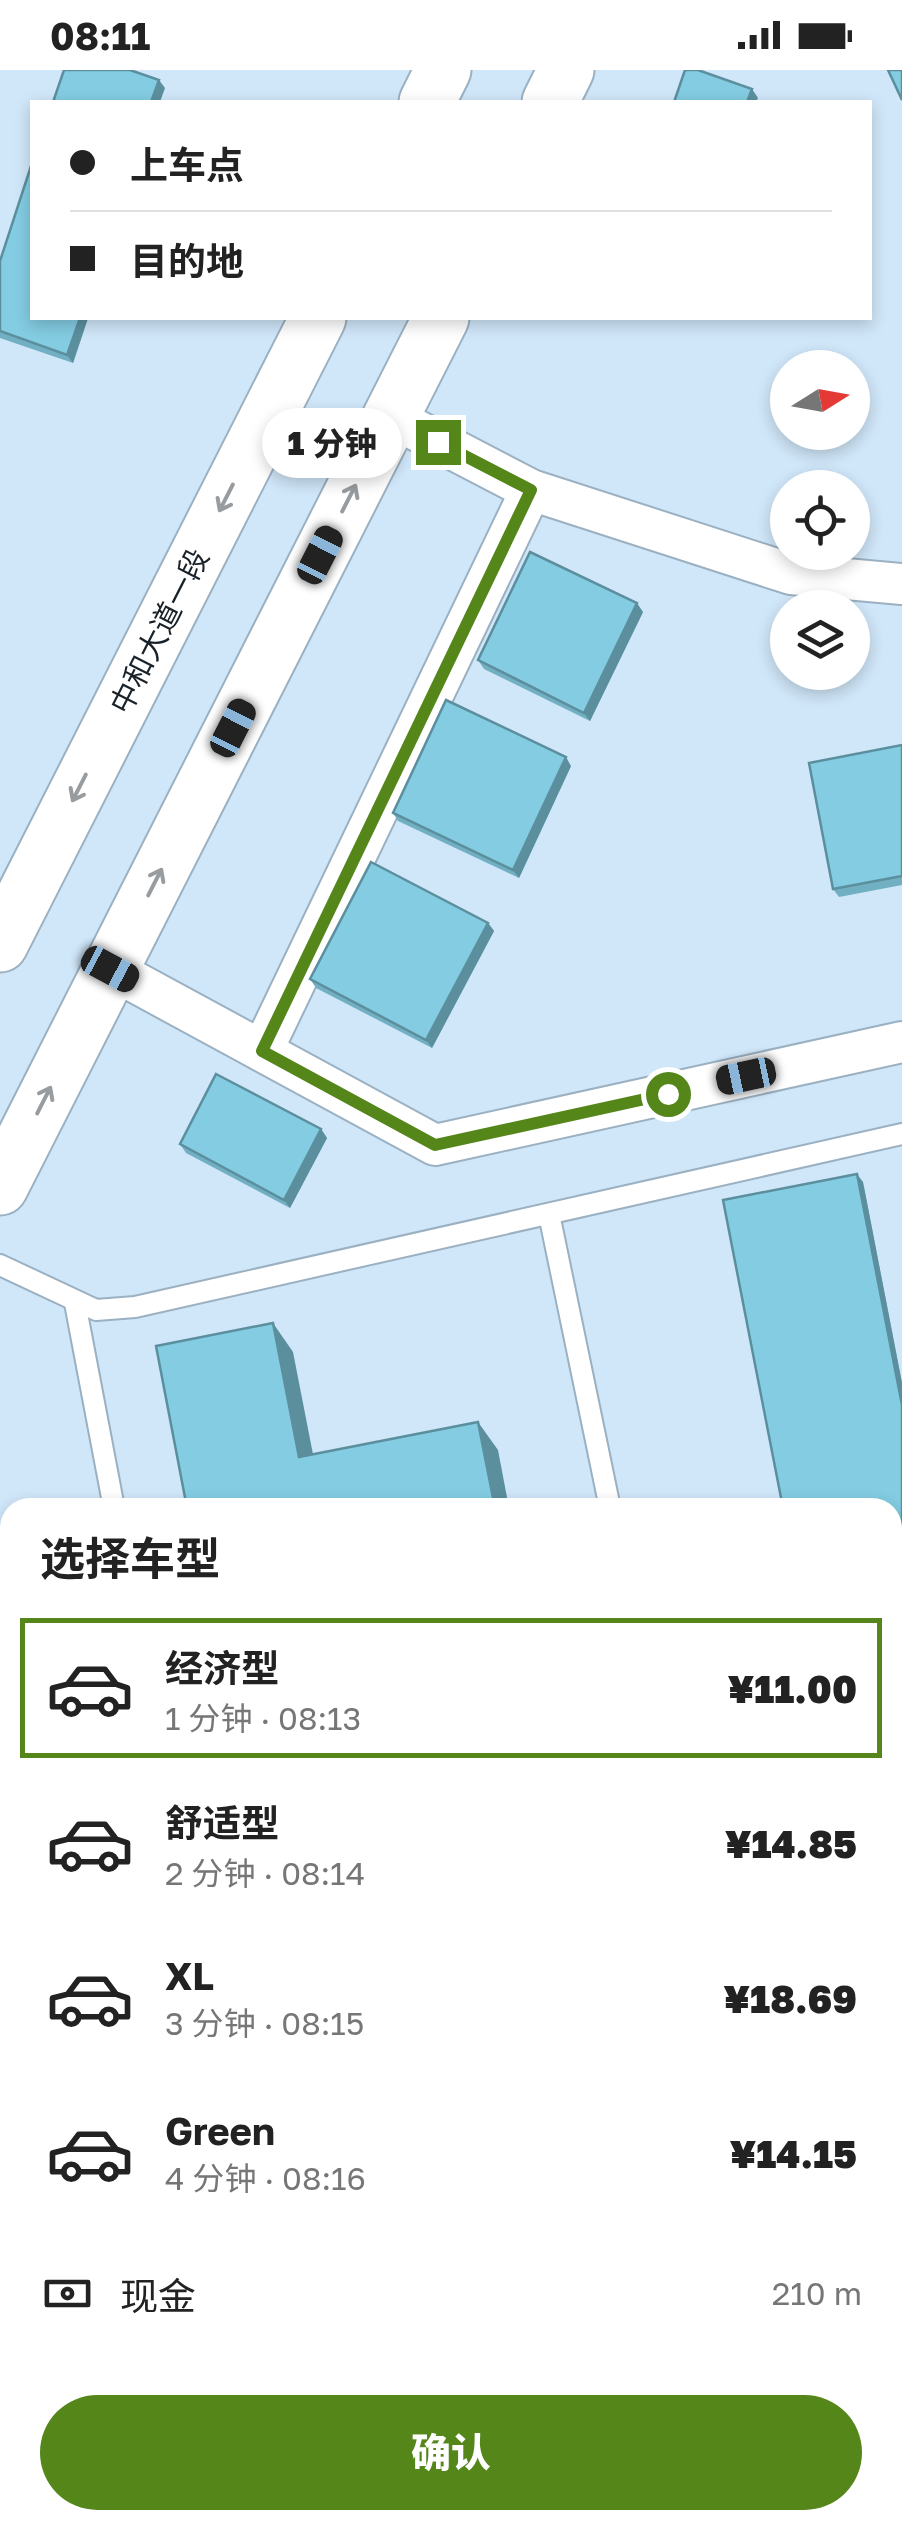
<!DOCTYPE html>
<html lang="zh">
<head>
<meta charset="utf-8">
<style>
  :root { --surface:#fff; --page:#f6f6f6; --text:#222; --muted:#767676; --line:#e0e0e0; --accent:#54861a }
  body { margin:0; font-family:"Golos Text","Noto Sans SC",sans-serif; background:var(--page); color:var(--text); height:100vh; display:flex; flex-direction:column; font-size:38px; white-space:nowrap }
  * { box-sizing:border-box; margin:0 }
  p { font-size:32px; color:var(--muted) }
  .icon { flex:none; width:55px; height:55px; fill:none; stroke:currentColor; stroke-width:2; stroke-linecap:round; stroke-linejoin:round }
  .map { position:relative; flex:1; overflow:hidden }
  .drawer { position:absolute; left:0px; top:1428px; width:902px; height:1032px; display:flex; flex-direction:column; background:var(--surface); border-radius:30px 30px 0 0; box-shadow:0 5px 15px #0003 }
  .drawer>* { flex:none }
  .top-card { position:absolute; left:30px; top:30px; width:842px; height:220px; border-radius:0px; box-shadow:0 5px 15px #0003; display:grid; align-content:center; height:220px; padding:0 40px; background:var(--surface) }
  .needle { width:65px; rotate:79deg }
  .tools { position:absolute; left:770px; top:280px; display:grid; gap:20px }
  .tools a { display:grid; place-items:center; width:100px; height:100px; border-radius:50%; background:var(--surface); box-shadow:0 5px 15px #0003; font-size:50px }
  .end { position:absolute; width:45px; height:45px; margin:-22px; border:12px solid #54861a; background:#fff; box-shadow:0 0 0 5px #fff }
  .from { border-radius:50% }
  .bubble { position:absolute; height:70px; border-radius:35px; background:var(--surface); box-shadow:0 5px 15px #0003; font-size:32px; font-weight:800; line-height:70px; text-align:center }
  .car { position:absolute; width:30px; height:60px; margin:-30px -15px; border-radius:12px; box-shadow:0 0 8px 2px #0007; background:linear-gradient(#222 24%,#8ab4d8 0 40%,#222 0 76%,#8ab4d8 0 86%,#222 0) }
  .top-card b { display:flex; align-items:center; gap:35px; height:95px; font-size:38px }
  .top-card b+b { border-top:2px solid var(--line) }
  .top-card i { width:25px; height:25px; background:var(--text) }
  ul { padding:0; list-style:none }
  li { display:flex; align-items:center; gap:30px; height:140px; margin:0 20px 15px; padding:0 20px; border:5px solid transparent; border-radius:0px }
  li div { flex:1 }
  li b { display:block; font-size:38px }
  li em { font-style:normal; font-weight:800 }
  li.on { border-color:var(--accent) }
  li>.icon { width:90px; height:90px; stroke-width:1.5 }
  h2 { padding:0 40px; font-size:45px; line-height:120px }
  .pay { display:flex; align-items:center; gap:25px; height:110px; padding:0 40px; font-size:38px }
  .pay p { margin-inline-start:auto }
  .action { display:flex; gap:20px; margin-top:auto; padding:20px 40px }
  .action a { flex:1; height:115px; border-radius:60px; background:var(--accent); color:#fff; font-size:40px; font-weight:800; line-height:115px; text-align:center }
  .status { display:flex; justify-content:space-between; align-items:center; height:70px; padding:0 50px; background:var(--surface); direction:ltr }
  .status svg { height:28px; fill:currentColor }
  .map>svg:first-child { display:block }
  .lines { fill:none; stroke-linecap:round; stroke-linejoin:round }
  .lane-casing { stroke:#9bb1c2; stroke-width:24 }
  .street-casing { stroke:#9bb1c2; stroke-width:44 }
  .secondary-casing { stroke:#9bb1c2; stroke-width:59 }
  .lane { stroke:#fff; stroke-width:20 }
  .street { stroke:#fff; stroke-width:40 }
  .secondary { stroke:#fff; stroke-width:55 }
  .wall { fill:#71afc2 }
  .shaded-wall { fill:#5c8f9e }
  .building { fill:#83cce2; stroke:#5c8f9e; stroke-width:2.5 }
  .oneway { stroke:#989c9f }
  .route { stroke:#54861a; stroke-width:12 }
  .labels { text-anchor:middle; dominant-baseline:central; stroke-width:8; stroke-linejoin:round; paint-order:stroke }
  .street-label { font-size:30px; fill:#1a2229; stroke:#fff }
</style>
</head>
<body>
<div class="status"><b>08:11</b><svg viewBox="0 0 49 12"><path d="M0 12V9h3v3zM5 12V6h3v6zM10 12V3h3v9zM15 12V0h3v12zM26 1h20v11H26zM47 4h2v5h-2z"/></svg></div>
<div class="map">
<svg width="902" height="2458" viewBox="0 0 902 2458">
  <rect width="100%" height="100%" fill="#d0e7f9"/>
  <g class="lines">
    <g class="lane-casing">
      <g id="lane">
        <polyline points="549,1144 610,1438"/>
        <polyline points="0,1195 96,1240 135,1237 902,1064"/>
        <polyline points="75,1233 114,1438"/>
        <polyline points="892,1544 902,1542"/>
        <polyline points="892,1683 902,1681"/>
      </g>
    </g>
    <g class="street-casing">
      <g id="street">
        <polyline points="391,347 531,420 791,504 902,514"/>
        <polyline points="111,899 435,1075 902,972"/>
        <polyline points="262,981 531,420"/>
      </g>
    </g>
    <g class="secondary-casing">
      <g id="secondary">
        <polyline points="427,32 443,0"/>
        <polyline points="550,32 566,0"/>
        <polyline points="0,874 318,248"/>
        <polyline points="0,1117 441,248"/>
        <polyline points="0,1863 10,1875"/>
        <polyline points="0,2043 10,2055"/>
        <polyline points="337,2450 344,2458"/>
        <polyline points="479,2450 485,2458"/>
      </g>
    </g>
    <use href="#lane" class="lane"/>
    <use href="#street" class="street"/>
    <use href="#secondary" class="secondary"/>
  </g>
  <g class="wall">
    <polygon points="0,191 32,248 88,248 73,293 0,268"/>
    <polygon points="643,542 590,651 484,599 478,590"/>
    <polygon points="902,675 902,815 839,827 833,819"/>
    <polygon points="571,696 519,808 398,751 393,743"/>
    <polygon points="488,853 494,861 432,978 316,918 310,909"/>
    <polygon points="321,1059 327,1068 290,1138 186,1083 180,1074"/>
    <polygon points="863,1112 902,1313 902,1499 892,1501 892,1438"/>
    <polygon points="899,1551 902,1556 902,1656 892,1658 892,1553"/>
    <polygon points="892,1955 902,1958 902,2175 892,2171"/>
    <polygon points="0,2250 10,2264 10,2271 0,2280"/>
    <polygon points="0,2298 10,2309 10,2370 5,2365 0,2369"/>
    <polygon points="81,2450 141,2450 132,2458 88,2458"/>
    <polygon points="696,2450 731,2450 701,2457"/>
  </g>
  <g class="shaded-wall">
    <polygon points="159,10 165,18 160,32 151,32"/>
    <polygon points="752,19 758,28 756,32 747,32"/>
    <polygon points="80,248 88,248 73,293 67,285"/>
    <polygon points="637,533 643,542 590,651 584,643"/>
    <polygon points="566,687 571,696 519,808 513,800"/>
    <polygon points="488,853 494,861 432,978 426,970"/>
    <polygon points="321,1059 327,1068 290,1138 284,1130"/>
    <polygon points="857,1104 863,1112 902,1313 902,1335"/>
    <polygon points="273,1253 293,1282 319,1415 299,1387"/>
    <polygon points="478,1352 498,1380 509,1438 495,1438"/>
  </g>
  <g class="building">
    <polygon points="64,0 130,0 159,10 151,32 53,32"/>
    <polygon points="685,0 698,0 752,19 747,32 674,32"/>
    <polygon points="888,0 902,0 902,30"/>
    <polygon points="32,93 32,248 80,248 67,285 0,261 0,191"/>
    <polygon points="530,482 637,533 584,643 478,590"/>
    <polygon points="446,630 566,687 513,800 393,743"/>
    <polygon points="902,675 902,806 833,819 809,693"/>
    <polygon points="371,792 488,853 426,970 310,909"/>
    <polygon points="216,1004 321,1059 284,1130 180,1074"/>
    <polygon points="857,1104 902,1335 902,1489 892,1491 892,1438 783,1438 723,1130"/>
    <polygon points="273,1253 299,1387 478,1352 495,1438 187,1438 156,1276"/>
    <polygon points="899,1551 902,1567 902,1624 892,1626 892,1553"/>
    <polygon points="892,1955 902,1958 902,2144 892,2141"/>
    <polygon points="0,2298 10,2309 10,2367 0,2356"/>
    <polygon points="84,2450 111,2450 102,2458 91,2458"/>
  </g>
  <defs><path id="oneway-shaft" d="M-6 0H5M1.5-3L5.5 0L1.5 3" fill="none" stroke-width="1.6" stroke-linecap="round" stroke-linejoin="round" transform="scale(2.5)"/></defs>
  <g class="oneway">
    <use href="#oneway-shaft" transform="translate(226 428) rotate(117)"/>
    <use href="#oneway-shaft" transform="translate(349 428) rotate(-63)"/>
    <use href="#oneway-shaft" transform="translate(79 718) rotate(117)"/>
    <use href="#oneway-shaft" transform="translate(155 812) rotate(-63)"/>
    <use href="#oneway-shaft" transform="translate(44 1030) rotate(-63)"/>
  </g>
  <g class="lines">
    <polyline class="route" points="438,372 531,420 262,981 435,1075 668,1024"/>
  </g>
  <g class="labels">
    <g class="street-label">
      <text transform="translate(159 561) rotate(-63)">中和大道一段</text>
    </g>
  </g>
</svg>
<div class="tools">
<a><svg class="needle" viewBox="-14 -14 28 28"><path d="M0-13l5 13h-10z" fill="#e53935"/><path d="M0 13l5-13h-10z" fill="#767676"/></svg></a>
<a><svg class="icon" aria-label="locate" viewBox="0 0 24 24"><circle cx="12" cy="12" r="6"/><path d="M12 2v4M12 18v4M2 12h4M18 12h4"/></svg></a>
<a><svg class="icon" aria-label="layers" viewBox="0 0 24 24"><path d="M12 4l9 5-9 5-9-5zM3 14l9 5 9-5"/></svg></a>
</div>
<i class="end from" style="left:668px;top:1024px"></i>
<i class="end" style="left:438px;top:372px"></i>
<div class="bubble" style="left:262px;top:338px;width:140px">1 分钟</div>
<i class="car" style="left:320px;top:485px;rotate:27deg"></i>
<i class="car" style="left:233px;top:658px;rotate:27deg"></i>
<i class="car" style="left:110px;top:899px;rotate:118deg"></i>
<i class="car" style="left:746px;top:1006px;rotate:258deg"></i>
<div class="top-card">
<b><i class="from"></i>上车点</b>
<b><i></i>目的地</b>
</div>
<section class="drawer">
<h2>选择车型</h2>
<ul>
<li class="on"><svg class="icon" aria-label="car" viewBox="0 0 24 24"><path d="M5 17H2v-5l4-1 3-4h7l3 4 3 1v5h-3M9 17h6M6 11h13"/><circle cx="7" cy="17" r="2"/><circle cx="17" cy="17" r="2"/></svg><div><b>经济型</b><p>1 分钟 · 08:13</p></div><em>¥11.00</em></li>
<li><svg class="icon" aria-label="car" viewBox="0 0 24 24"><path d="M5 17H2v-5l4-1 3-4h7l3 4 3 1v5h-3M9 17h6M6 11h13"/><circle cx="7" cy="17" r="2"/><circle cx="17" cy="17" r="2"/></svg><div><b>舒适型</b><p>2 分钟 · 08:14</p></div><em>¥14.85</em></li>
<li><svg class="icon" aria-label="car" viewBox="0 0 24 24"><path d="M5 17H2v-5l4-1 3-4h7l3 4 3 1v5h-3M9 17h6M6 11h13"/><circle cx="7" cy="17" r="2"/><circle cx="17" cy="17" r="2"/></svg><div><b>XL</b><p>3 分钟 · 08:15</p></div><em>¥18.69</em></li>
<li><svg class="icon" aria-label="car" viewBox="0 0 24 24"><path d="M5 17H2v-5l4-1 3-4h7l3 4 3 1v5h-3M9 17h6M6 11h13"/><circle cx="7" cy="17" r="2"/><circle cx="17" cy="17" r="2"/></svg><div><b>Green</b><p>4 分钟 · 08:16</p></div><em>¥14.15</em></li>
</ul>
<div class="pay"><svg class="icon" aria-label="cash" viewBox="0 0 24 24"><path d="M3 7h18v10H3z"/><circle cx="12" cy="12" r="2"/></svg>现金<p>210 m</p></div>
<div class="action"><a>确认</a></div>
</section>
</div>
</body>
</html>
